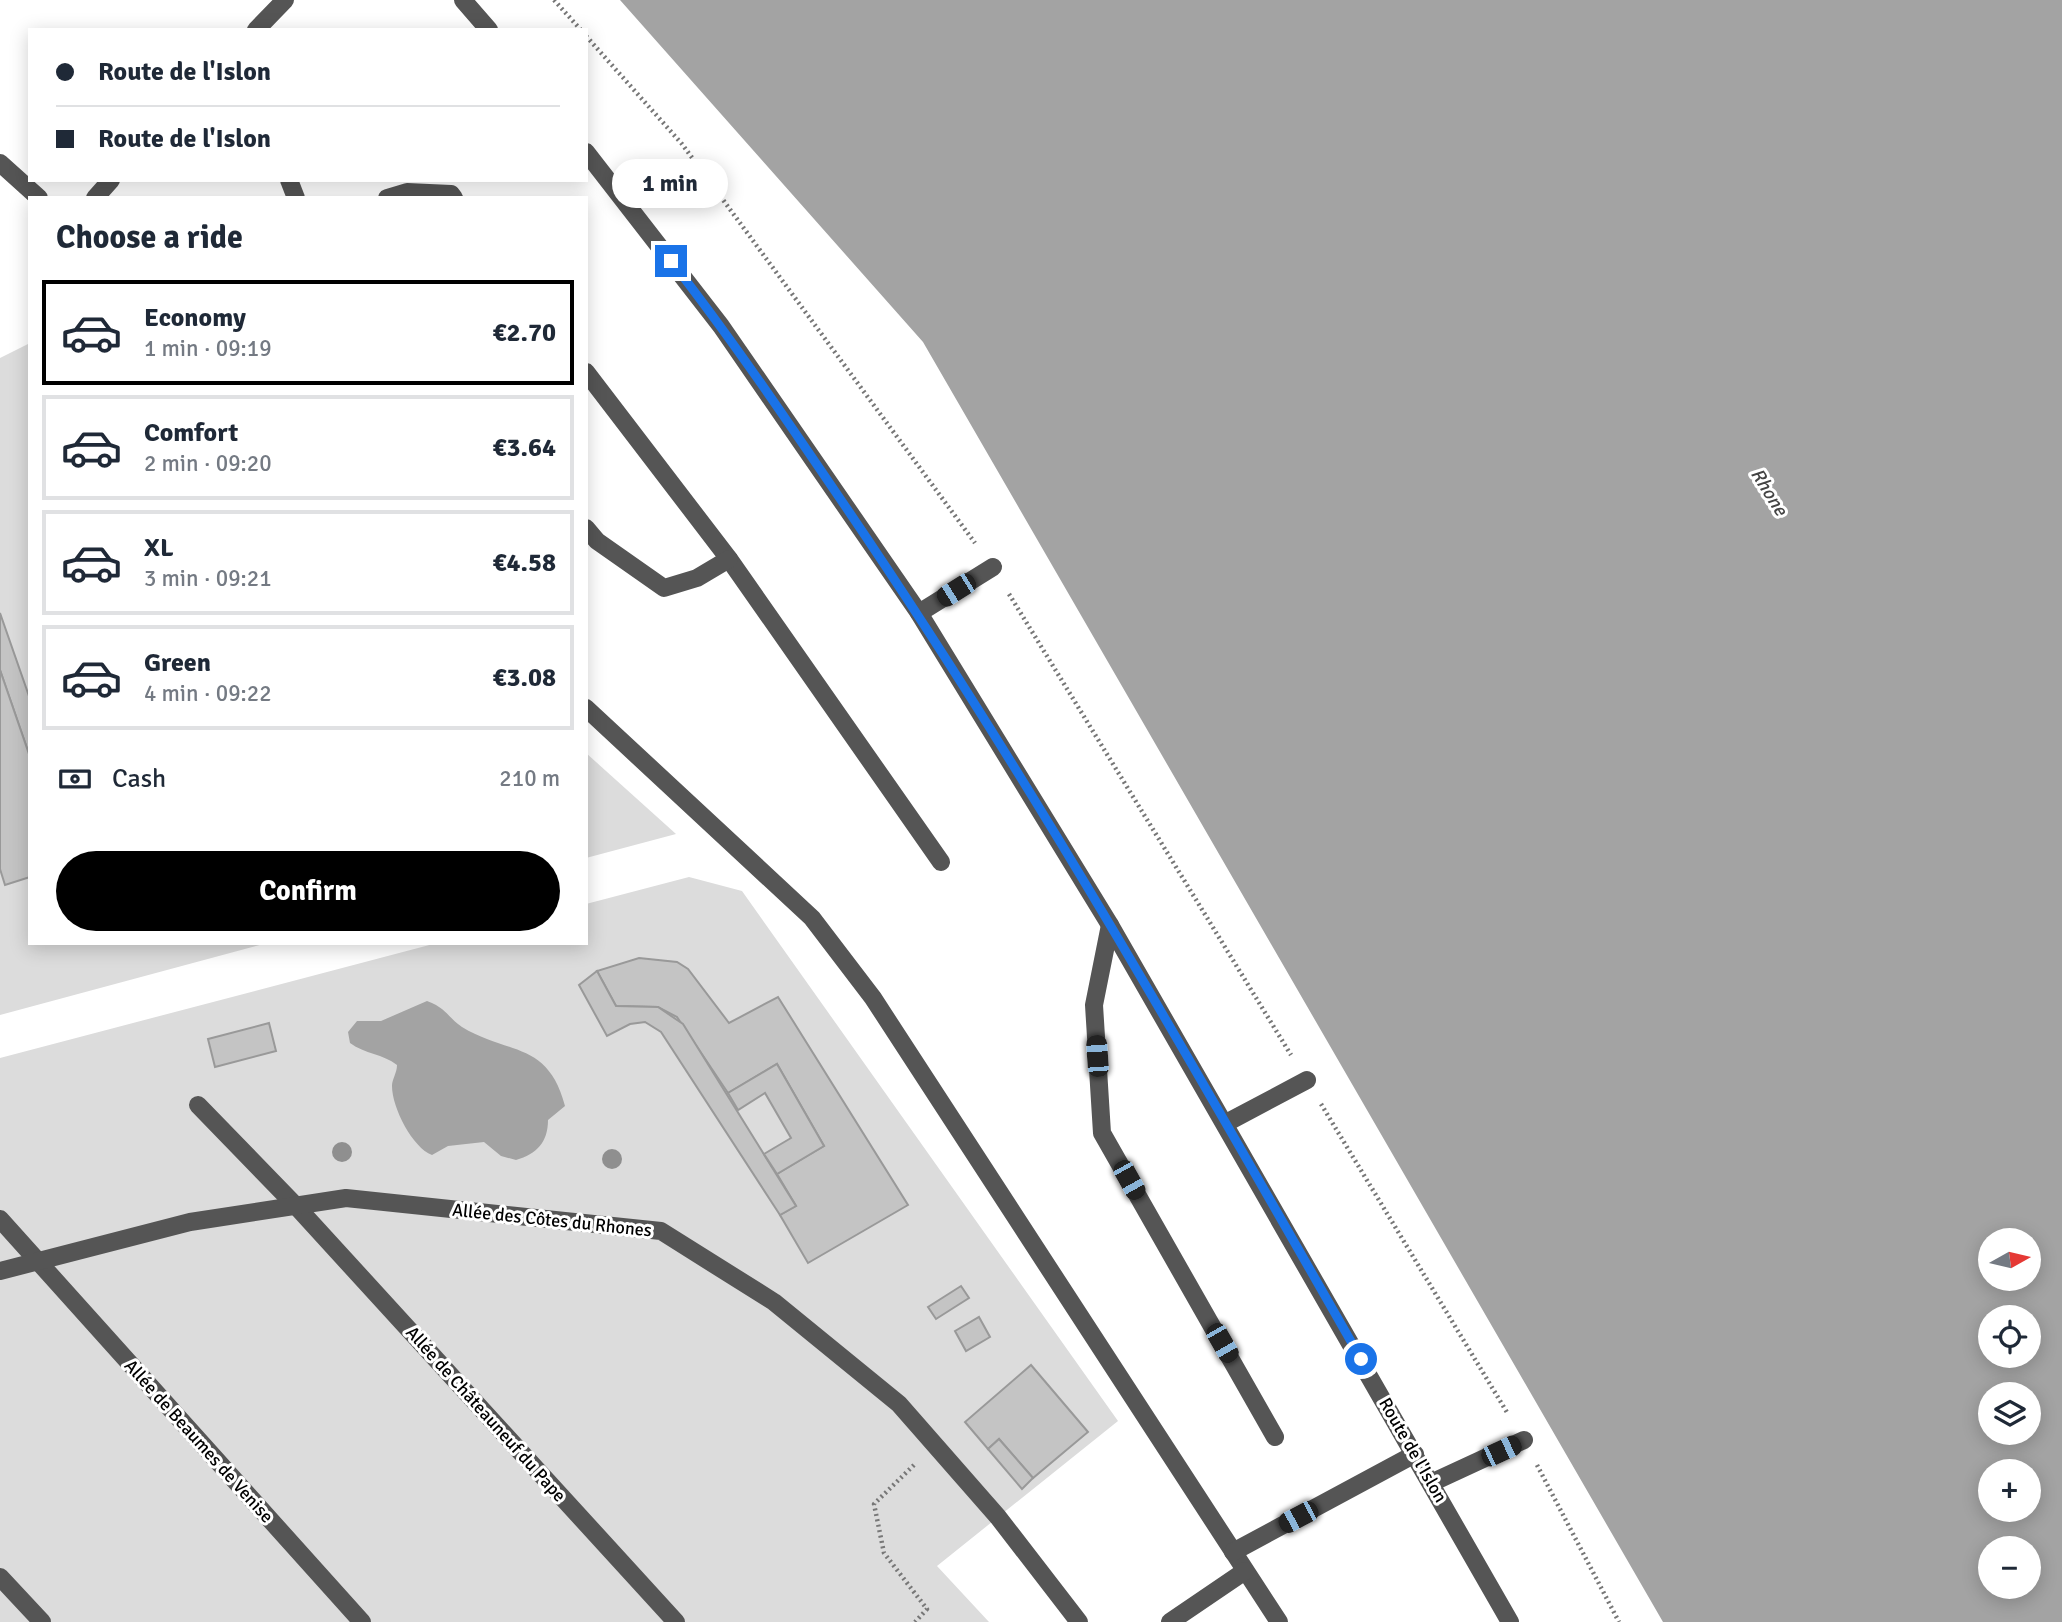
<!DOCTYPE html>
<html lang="en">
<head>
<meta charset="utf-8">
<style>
  :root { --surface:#fff; --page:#f2f2f3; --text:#1f2937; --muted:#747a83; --line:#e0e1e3; --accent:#000 }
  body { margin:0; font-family:Signika,sans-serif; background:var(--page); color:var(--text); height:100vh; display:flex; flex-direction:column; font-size:26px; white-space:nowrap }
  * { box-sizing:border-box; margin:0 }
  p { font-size:23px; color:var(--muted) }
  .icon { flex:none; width:38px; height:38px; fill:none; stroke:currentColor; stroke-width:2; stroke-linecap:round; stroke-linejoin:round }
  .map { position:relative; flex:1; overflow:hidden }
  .details { position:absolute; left:28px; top:196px; width:560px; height:749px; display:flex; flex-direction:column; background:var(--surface); border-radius:0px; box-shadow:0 4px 18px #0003 }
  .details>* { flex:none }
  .banner { position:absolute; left:28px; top:28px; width:560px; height:154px; border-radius:0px; box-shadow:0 4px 18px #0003; display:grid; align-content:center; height:154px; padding:0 28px; background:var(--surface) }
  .needle { width:46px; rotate:82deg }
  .tools { position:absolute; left:1978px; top:1228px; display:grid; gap:14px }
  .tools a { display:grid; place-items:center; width:63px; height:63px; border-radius:50%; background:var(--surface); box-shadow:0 4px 18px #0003; font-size:35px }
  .end { position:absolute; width:32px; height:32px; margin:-16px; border:9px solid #1a73e8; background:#fff; box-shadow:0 0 0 4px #fff }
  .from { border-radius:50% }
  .bubble { position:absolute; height:49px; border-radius:24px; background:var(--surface); box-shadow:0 4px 18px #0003; font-size:23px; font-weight:700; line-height:49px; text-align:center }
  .car { position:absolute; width:21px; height:42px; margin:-21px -10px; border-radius:9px; box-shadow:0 0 5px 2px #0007; background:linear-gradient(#222 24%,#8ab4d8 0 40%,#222 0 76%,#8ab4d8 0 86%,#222 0) }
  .banner b { display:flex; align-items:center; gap:24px; height:66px; font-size:26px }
  .banner b+b { border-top:2px solid var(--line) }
  .banner i { width:18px; height:18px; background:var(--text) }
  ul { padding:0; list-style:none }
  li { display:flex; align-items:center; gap:21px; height:105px; margin:0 14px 10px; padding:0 14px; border:4px solid var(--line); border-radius:0px }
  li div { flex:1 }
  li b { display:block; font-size:26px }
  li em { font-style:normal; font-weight:700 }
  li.on { border-color:var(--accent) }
  li>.icon { width:63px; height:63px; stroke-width:1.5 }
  h2 { padding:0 28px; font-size:32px; line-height:84px }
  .pay { display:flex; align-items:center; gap:18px; height:77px; padding:0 28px; font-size:26px }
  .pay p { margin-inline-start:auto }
  .action { display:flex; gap:14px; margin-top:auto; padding:14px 28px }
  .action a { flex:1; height:80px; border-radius:42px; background:var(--accent); color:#fff; font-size:28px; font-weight:700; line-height:80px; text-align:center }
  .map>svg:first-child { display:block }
  .green { fill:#dcdcdc }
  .water { fill:#a3a3a3; fill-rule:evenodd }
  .building { fill:#c4c4c4; stroke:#999; stroke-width:2 }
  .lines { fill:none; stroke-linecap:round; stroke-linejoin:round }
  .path { stroke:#777; stroke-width:4.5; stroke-dasharray:2 3.5; stroke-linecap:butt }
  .minor { stroke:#555; stroke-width:18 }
  .tree { fill:#8f8f8f }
  .route { stroke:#1a73e8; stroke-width:9 }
  .labels { text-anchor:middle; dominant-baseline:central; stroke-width:6; stroke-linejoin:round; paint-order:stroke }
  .street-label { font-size:18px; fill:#000; stroke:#fff }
  .water-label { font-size:19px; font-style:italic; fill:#444; stroke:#fff }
</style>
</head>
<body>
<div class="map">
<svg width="2062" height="1622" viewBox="0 0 2062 1622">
  <rect width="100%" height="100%" fill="#fff"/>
  <g class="green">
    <polygon points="30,343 30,943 267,943 0,1015 0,358"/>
    <polygon points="586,753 676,834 586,858"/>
    <polygon points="689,877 742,891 1118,1421 937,1566 989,1622 0,1622 0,1058 437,943 586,943 586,904"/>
  </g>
  <g class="water">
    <path d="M620 0H2062V1622H1663L923 342ZM1990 1241H2028V1279H1990ZM1990 1318H2028V1356H1990ZM1990 1395H2028V1433H1990ZM1990 1472H2028V1510H1990ZM1990 1549H2028V1587H1990Z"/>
    <path d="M427 1001C448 1009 447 1017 462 1027 508 1055 548 1041 565 1106L548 1120C548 1142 537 1154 516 1160L501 1156 484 1142 448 1146 432 1155C413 1148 392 1108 392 1086 392 1079 397 1073 397 1065 383 1054 365 1054 350 1043L348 1032 357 1021H381Z"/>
  </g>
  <g class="building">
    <polygon points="0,613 30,699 30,757 0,670"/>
    <polygon points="0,670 30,757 30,877 5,885 0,869"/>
    <polygon points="639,958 677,962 688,969 729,1023 778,997 908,1205 808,1263 780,1215 796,1206 777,1174 824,1146 777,1064 728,1093 677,1017 658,1007 616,1006 597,971"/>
    <polygon points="597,971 616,1006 658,1007 683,1024 796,1206 780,1215 661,1032 645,1022 630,1024 607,1036 579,985"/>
    <polygon points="269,1023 276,1051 215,1067 208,1039"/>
    <polygon points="777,1064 824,1146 777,1174 764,1154 791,1138 765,1093 738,1110 728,1093"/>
    <polygon points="961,1286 969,1298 936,1319 928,1307"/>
    <polygon points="979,1317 990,1337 966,1351 955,1331"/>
    <polygon points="1031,1365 1088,1432 1033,1478 999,1439 988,1449 965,1422"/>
    <polygon points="999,1439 1033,1478 1022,1489 988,1449"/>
  </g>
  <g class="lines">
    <g class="path">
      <polyline points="554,0 581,30"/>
      <polyline points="586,36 682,144 975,543"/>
      <polyline points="1009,594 1291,1055"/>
      <polyline points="1321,1104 1508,1414"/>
      <polyline points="914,1465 874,1504 884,1553 927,1609 915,1622"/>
      <polyline points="1537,1465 1619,1622"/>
    </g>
    <g class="minor">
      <polyline points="463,0 489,30"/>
      <polyline points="256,30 285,0"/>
      <polyline points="586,152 721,326 919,613 1110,925 1510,1622"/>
      <polyline points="0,163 39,198"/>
      <polyline points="289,180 296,198"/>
      <polyline points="95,198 111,180"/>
      <polyline points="387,198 407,192 451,194 454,198"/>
      <polyline points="586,372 729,559 941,862"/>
      <polyline points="586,528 597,541 664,588 697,578 729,559"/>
      <polyline points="919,613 993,567"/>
      <polyline points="586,708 812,918 873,998 1279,1622"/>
      <polyline points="1110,925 1094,1005 1102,1133 1275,1437"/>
      <polyline points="198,1105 296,1206 676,1622"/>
      <polyline points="1226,1123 1307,1080"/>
      <polyline points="0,1219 362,1622"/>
      <polyline points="0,1271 190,1222 346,1198 661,1231 774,1302 899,1404 998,1517 1079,1622"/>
      <polyline points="1431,1483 1524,1440"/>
      <polyline points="1233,1552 1415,1454"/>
      <polyline points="0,1577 42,1622"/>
      <polyline points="1170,1622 1245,1571"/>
    </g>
  </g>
  <g class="tree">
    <circle cx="342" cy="1152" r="10"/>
    <circle cx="612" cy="1159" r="10"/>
  </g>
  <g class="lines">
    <path class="route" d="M671 261C731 338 786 419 841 500 1030 777 1195 1068 1361 1359"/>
  </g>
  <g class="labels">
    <g class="street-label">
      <text transform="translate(552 1220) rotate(6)">Allée des Côtes du Rhones</text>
      <text transform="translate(486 1414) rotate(48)">Allée de Châteauneuf du Pape</text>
      <text transform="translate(199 1441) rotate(48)">Allée de Beaumes de Venise</text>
      <text transform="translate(1413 1450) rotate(60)">Route de l'Islon</text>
    </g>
    <g class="water-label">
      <text transform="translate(1769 492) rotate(58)">Rhone</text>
    </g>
  </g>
</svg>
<div class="tools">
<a><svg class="needle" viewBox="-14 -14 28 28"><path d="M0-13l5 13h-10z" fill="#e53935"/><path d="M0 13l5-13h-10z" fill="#747a83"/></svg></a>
<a><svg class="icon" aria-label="locate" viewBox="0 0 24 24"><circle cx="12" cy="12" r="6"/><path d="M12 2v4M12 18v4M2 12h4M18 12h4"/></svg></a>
<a><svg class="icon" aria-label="layers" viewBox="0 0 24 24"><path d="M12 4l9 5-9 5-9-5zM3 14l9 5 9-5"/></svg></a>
<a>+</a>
<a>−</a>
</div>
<i class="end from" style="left:1361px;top:1359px"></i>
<i class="end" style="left:671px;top:261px"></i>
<div class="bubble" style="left:612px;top:159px;width:116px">1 min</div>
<i class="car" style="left:956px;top:590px;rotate:238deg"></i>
<i class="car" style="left:1097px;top:1056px;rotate:356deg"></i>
<i class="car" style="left:1129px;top:1180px;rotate:151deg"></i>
<i class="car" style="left:1222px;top:1343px;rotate:150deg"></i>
<i class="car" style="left:1501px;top:1451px;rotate:65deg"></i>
<i class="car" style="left:1298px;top:1517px;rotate:242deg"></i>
<div class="banner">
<b><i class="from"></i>Route de l'Islon</b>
<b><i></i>Route de l'Islon</b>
</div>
<section class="details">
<h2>Choose a ride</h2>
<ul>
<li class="on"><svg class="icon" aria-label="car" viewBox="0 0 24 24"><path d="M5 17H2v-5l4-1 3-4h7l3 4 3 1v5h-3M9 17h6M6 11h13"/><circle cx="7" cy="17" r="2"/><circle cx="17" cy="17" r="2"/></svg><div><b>Economy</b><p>1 min · 09:19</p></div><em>€2.70</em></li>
<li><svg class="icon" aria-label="car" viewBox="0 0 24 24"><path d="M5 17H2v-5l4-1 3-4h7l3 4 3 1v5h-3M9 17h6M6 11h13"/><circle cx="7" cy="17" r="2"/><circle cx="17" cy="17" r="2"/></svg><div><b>Comfort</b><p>2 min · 09:20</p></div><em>€3.64</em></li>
<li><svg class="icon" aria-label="car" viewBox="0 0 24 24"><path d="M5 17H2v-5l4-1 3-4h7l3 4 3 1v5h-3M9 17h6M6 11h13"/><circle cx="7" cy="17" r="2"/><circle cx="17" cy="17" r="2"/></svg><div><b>XL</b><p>3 min · 09:21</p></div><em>€4.58</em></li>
<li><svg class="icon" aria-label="car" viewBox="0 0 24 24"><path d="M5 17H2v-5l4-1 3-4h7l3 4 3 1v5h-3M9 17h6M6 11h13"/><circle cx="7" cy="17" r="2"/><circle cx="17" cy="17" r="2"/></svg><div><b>Green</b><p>4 min · 09:22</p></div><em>€3.08</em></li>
</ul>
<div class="pay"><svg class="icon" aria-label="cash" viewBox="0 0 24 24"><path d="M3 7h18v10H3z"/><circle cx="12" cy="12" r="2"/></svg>Cash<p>210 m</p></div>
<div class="action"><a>Confirm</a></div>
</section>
</div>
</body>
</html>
